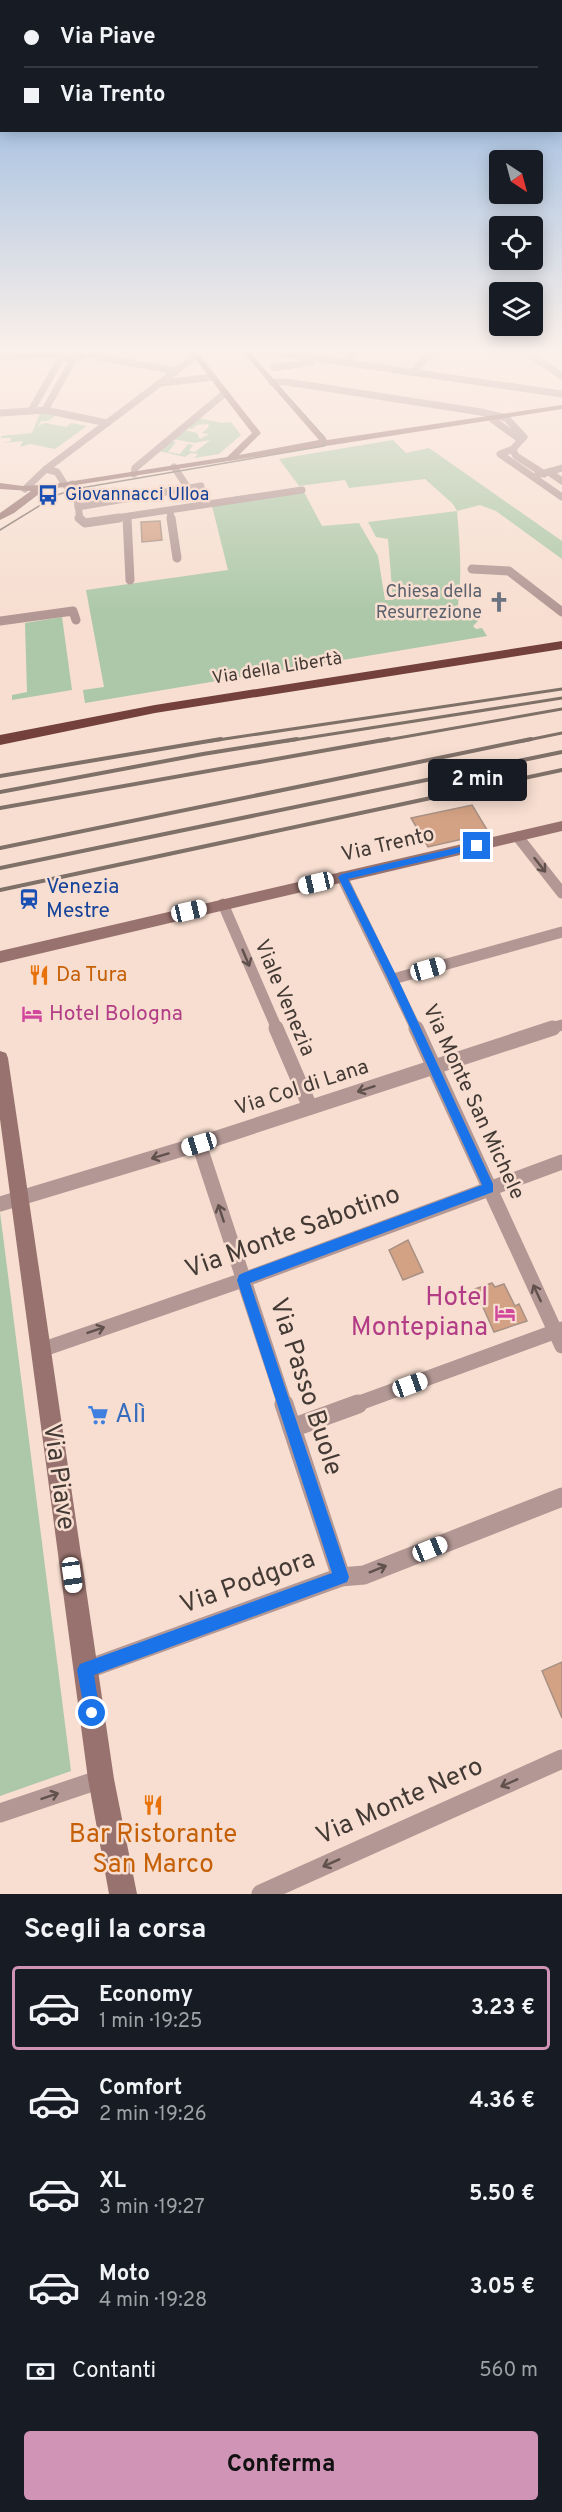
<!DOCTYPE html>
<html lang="it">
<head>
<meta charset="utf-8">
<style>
  :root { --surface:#171b24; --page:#20242c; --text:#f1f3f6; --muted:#9ea1a6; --line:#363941; --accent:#d094b6 }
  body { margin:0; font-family:Overpass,sans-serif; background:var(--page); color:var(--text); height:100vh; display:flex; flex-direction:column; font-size:22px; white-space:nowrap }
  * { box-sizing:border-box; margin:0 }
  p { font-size:20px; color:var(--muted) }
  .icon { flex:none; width:33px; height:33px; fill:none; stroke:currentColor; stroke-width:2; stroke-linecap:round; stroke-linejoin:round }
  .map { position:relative; height:1894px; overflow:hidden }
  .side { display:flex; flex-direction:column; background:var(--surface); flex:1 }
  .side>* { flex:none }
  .top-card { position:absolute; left:0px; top:0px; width:562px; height:132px; box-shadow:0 3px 15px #0003; display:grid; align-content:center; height:132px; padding:0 24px; background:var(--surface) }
  .needle { width:39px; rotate:144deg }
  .controls { position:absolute; left:489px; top:150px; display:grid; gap:12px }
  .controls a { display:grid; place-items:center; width:54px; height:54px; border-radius:6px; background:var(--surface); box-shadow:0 3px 15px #0003; font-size:30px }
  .end { position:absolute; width:27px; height:27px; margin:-14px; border:8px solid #1a73e8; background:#fff; box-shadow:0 0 0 3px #fff }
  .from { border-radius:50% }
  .bubble { position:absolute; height:42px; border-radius:6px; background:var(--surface); box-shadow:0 3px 15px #0003; font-size:20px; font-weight:700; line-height:42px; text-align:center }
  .car { position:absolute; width:18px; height:36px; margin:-18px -9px; border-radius:8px; box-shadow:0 0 4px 2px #0007; background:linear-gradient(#fff 24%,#345 0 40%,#fff 0 76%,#345 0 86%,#fff 0) }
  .top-card b { display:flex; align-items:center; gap:21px; height:57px; font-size:22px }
  .top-card b+b { border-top:2px solid var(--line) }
  .top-card i { width:15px; height:15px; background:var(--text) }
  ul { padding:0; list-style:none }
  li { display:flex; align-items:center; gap:18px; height:84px; margin:0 12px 9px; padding:0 12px; border:3px solid transparent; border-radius:6px }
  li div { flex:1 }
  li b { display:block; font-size:22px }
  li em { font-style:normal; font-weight:700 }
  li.on { border-color:var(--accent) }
  li>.icon { width:54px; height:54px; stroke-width:1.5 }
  h2 { padding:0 24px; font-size:27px; line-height:72px }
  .pay { display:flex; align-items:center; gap:15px; height:66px; padding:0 24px; font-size:22px }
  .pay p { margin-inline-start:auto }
  .action { display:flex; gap:12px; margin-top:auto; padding:12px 24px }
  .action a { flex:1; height:69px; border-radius:6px; background:var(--accent); color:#111; font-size:24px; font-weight:700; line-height:69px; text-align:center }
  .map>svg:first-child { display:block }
  .green { fill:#acc8a8 }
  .building { fill:#d3a184; stroke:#a89184; stroke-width:1.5 }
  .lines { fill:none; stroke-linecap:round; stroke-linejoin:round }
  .street-far4 { stroke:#b29794; stroke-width:7 }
  .street-far3 { stroke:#b29794; stroke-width:9 }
  .street-far2 { stroke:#b29794; stroke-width:11 }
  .street-far1 { stroke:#b29794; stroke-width:15 }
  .street { stroke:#b29794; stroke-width:19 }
  .secondary { fill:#98726e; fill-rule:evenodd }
  .highway { fill:#73403c; fill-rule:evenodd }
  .tram { stroke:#7f7068; stroke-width:1.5 }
  .rail-far1 { stroke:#7f7068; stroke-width:3 }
  .rail { stroke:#7f7068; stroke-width:4 }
  .oneway { stroke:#60514d }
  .route { fill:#1a73e8 }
  .labels { text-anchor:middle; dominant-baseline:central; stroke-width:5; stroke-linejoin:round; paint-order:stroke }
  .far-transit-label { font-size:18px; fill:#164399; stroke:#f7ded0; text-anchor:start }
  .far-worship-label { font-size:18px; fill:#5b616d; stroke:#f7ded0; text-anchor:end }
  .far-street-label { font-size:18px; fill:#443a35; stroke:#f7ded0 }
  .street-label { font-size:21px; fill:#443a35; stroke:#f7ded0 }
  .transit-label { font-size:21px; fill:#164399; stroke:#f7ded0; text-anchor:start }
  .food-label { font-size:21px; fill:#c56008; stroke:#f7ded0; text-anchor:start }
  .hotel-label { font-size:21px; fill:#b23c85; stroke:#f7ded0; text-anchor:start }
  .near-street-label { font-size:26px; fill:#443a35; stroke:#f7ded0 }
  .near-hotel-label { font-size:26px; fill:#b23c85; stroke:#f7ded0; text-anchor:end }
  .near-shop-label { font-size:26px; fill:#366cbe; stroke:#f7ded0; text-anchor:start }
  .near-food-label { font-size:26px; fill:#c56008; stroke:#f7ded0 }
</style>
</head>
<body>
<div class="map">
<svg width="562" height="1894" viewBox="0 0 562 1894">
  <rect width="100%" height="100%" fill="#f7ded0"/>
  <g class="green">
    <polygon points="40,413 56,415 48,421 41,421 38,426 45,423 66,427 71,423 87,426 55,449 30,444 20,447 23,441 3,443 11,441 11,438 1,438 1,436 32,433"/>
    <polygon points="198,418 223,423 231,422 241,435 219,454 194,458 198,454 191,453 185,457 159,451 171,441 176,442 168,452 180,454 188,444 193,445 189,451 195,452 210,440 194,443 173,439 184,430 197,433 200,439 209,434 202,433 209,427 208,424 197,425 192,429 187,428"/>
    <path d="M393 440 406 453 429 448 562 541V559L496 511 480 505 457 511C460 547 463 581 456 617H475L478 621 473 626 476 629 482 628 487 636 85 703 83 690 104 687 86 590 228 570 212 506 304 492 322 526 359 523 378 556 385 600H393L388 539 376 537 368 522 457 511 453 504 425 479 349 488 345 480 299 486 279 459Z"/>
    <polygon points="62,617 72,690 12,700 12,695 27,692 25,623"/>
    <polygon points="0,1212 71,1771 0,1796"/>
  </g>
  <g class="building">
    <polygon points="160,521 162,540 142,542 141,522"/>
    <polygon points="472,805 489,833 428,847 411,818"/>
    <polygon points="408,1240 423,1272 403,1280 389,1250"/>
    <polygon points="492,1283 495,1287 504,1284 515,1306 519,1304 527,1321 494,1332 475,1289"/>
    <polygon points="562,1662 562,1718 542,1671"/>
  </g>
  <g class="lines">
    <g class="street-far4">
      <path d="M66 348 52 354C64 360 76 360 88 353L81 348"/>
      <polyline points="246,348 562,394"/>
      <polyline points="520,348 562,376"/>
      <polyline points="88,353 98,357 176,371"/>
      <polyline points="0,357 52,354"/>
      <polyline points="346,363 359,348"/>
      <polyline points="274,368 311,362"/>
      <polyline points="413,372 435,348"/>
      <polyline points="272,382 287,382 481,412 506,418 524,437 521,440 493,420 494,416"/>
      <polyline points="161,383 213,377"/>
      <polyline points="32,409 61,358"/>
      <polyline points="45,410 74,358"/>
      <polyline points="0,413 45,410 107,423"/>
      <polyline points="521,440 513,449 500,454 562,497"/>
      <polyline points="513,450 516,456 544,474"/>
      <polyline points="174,467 188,488"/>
      <polyline points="46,469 57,472 65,485"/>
      <polyline points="549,472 562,481"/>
      <polyline points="134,474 135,468 225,393"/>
      <polyline points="537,475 562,468"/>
      <polyline points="72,484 76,492 80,519"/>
      <polyline points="25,489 46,469 196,356"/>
      <polyline points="78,507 201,486"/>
      <polyline points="170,511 171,519"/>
      <polyline points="127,517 127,519"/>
      <polyline points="109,519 302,490"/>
    </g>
    <g class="street-far3">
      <polyline points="79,518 85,523 119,518"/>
      <polyline points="127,518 130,580"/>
      <polyline points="171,518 177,558"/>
      <polyline points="472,569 509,571 562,612"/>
      <polyline points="0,621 73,611 76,620"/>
    </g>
    <g class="street-far2">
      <polyline points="518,837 562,893"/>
      <polyline points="342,877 416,1029"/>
      <polyline points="223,904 277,1029"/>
      <polyline points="393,979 562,932"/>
      <polyline points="548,1029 562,1025"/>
    </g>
    <g class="street-far1">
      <polyline points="276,1028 310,1107"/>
      <polyline points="416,1028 562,1346"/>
      <polyline points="199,1144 285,1405"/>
      <polyline points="0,1204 199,1144 553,1028"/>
      <polyline points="41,1350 243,1280 562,1162"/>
      <polyline points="354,1405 562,1329"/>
    </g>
    <g class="street">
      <polyline points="284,1404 341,1577"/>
      <polyline points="292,1428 358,1404"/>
      <polyline points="85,1670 341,1577 364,1575 562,1497"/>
      <polyline points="0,1813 101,1779"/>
      <polyline points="261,1894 562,1759"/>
    </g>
    <g class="secondary">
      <polygon points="187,348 194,348 261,433 239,455 319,440 239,348 246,348 327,440 562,405 562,409 44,490 14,513 0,520 0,513 31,491 0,489 0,483 23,486 54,484 227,457 252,433"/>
      <polygon points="562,821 562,831 0,963 0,951"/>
      <polygon points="0,1051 6,1053 8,1058 114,1779 137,1894 109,1894 88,1779 0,1119"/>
    </g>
    <polygon class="highway" points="562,641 562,649 155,713 0,745 0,735 155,705"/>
    <polyline class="tram" points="0,530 57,495 75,489 324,446 325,438 244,348"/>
    <g class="rail-far1">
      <polyline points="211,741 562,689"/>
      <polyline points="287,741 562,698"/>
      <polyline points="381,741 562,709"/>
      <polyline points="523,741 562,733"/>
    </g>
    <g class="rail">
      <polyline points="0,776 221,739"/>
      <polyline points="0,792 203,754 297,739"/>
      <polyline points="0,808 389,739"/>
      <polyline points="0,848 531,739"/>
      <polyline points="0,868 562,752"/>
      <polyline points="0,890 562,770"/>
    </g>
  </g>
  <defs><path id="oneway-shaft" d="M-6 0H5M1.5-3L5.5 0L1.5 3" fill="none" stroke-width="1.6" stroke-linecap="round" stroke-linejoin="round" transform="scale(1.5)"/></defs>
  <g class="oneway">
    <use href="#oneway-shaft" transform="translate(540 865) rotate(52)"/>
    <use href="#oneway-shaft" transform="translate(246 958) rotate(67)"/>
    <use href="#oneway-shaft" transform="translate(366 1089) rotate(162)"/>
    <use href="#oneway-shaft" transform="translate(160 1156) rotate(163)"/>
    <use href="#oneway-shaft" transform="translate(221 1213) rotate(-108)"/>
    <use href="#oneway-shaft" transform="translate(537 1293) rotate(-115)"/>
    <use href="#oneway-shaft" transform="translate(96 1330) rotate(-19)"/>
    <use href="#oneway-shaft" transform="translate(378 1569) rotate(-22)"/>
    <use href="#oneway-shaft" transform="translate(509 1783) rotate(156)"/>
    <use href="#oneway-shaft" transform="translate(50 1796) rotate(-19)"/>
    <use href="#oneway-shaft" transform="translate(331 1863) rotate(156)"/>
  </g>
  <linearGradient id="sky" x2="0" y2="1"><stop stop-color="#80acdd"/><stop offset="0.57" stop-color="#fbf0ea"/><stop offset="1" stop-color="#fbf0ea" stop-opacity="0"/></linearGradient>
  <rect width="562" height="614" fill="url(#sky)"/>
  <polygon class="route" points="477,843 481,846 480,848 348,879 398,979 493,1184 493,1192 250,1283 349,1577 347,1582 94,1675 100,1713 97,1719 92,1721 86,1719 77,1670 80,1664 332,1573 237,1280 239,1275 243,1273 482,1185 388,979 338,877 342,874"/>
  <defs>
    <g id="bus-bare" transform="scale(1.62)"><path d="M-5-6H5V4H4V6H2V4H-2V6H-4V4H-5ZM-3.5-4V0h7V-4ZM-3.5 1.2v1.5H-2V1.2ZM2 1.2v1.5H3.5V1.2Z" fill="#1a4fb4" stroke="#f7ded0" stroke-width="2.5" paint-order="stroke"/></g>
    <g id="church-bare" transform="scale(1.62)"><path d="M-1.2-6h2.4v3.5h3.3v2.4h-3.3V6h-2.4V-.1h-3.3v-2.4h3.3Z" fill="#6b7280" stroke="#f7ded0" stroke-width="2.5" paint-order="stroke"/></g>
    <g id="station-bare" transform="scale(1.62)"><path d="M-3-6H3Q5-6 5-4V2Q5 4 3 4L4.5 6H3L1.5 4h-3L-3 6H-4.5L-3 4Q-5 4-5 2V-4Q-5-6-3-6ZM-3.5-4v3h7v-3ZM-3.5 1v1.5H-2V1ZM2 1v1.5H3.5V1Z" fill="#1a4fb4" stroke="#f7ded0" stroke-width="2.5" paint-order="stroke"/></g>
    <g id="restaurant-bare" transform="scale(1.62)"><path d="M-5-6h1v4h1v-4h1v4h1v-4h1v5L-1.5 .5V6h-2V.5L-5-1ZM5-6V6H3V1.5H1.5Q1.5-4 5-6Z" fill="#e8710a" stroke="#f7ded0" stroke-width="2.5" paint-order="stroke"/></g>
    <g id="hotel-bare" transform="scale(1.62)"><path d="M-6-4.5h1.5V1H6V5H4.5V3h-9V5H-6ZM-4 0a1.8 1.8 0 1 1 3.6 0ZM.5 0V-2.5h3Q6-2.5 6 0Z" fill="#d1479c" stroke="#f7ded0" stroke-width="2.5" paint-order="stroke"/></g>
    <g id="supermarket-bare" transform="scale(1.62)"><path d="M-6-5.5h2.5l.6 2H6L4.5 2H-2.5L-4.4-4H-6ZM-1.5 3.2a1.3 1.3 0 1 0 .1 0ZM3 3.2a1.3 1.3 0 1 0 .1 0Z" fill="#3f7fe0" stroke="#f7ded0" stroke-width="2.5" paint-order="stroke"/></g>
  </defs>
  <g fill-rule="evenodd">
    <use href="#bus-bare" x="48" y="495"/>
    <use href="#church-bare" x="499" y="602"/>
    <use href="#station-bare" x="29" y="899"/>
    <use href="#restaurant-bare" x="39" y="975"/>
    <use href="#hotel-bare" x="32" y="1014"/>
    <use href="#hotel-bare" x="505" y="1313"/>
    <use href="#supermarket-bare" x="98" y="1415"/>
    <use href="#restaurant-bare" x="153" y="1805"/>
  </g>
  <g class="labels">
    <g class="far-transit-label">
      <text x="65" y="495">Giovannacci Ulloa</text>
    </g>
    <g class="far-worship-label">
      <text x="482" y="592">Chiesa della<tspan x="482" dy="21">Resurrezione</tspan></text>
    </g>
    <g class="far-street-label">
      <text transform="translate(277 669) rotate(-9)">Via della Libertà</text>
    </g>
    <g class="street-label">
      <text transform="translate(388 845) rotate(-13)">Via Trento</text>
      <text transform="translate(284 998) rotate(67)">Viale Venezia</text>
      <text transform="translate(302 1088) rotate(-18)">Via Col di Lana</text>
      <text transform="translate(473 1102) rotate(65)">Via Monte San Michele</text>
    </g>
    <g class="transit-label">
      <text x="46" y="887">Venezia<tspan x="46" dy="24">Mestre</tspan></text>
    </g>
    <g class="food-label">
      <text x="56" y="975">Da Tura</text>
    </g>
    <g class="hotel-label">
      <text x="49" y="1014">Hotel Bologna</text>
    </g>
    <g class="near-street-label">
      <text transform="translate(293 1233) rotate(-20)">Via Monte Sabotino</text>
      <text transform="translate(305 1387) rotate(72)">Via Passo Buole</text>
      <text transform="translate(58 1477) rotate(82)">Via Piave</text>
      <text transform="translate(248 1583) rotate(-20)">Via Podgora</text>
      <text transform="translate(400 1802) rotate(-24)">Via Monte Nero</text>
    </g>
    <g class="near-hotel-label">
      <text x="488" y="1298">Hotel<tspan x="488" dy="30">Montepiana</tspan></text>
    </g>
    <g class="near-shop-label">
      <text x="115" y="1415">Alì</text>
    </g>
    <g class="near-food-label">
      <text x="153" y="1835">Bar Ristorante<tspan x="153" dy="30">San Marco</tspan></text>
    </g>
  </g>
</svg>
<div class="controls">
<a><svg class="needle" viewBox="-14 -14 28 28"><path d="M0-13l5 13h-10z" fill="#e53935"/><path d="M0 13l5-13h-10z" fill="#9ea1a6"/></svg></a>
<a><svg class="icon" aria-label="locate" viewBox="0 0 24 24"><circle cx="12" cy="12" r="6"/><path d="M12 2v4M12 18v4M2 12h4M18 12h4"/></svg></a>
<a><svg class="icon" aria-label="layers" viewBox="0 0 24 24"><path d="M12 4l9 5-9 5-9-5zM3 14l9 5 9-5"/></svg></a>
</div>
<i class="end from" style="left:92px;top:1713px"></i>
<i class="end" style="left:477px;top:846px"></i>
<div class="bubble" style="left:428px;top:759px;width:99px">2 min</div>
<i class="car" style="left:316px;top:883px;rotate:257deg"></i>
<i class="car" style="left:189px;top:911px;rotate:77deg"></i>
<i class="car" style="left:428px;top:969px;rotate:74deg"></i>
<i class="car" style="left:199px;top:1144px;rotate:253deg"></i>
<i class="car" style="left:410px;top:1385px;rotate:70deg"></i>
<i class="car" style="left:430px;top:1549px;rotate:68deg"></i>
<i class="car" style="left:72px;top:1575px;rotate:172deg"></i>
<div class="top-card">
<b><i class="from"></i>Via Piave</b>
<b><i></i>Via Trento</b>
</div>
</div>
<section class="side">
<h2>Scegli la corsa</h2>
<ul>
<li class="on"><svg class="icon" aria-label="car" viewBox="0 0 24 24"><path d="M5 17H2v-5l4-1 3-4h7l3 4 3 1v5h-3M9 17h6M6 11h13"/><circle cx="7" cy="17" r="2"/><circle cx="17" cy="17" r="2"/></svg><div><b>Economy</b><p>1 min · 19:25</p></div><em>3.23 €</em></li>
<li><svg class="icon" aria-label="car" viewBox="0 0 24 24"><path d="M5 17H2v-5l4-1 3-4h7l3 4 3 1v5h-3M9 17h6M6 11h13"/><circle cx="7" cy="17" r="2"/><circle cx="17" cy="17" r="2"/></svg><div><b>Comfort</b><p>2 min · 19:26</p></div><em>4.36 €</em></li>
<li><svg class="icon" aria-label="car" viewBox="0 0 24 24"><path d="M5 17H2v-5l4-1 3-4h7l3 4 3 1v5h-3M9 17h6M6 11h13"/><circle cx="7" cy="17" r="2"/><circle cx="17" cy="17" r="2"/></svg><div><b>XL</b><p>3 min · 19:27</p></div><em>5.50 €</em></li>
<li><svg class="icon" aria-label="car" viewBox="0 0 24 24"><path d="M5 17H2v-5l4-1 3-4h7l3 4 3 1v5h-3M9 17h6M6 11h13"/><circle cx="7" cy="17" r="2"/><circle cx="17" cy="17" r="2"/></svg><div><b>Moto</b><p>4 min · 19:28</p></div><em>3.05 €</em></li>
</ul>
<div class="pay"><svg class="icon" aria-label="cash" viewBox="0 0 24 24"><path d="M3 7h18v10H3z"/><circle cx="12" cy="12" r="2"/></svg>Contanti<p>560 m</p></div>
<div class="action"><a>Conferma</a></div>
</section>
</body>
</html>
